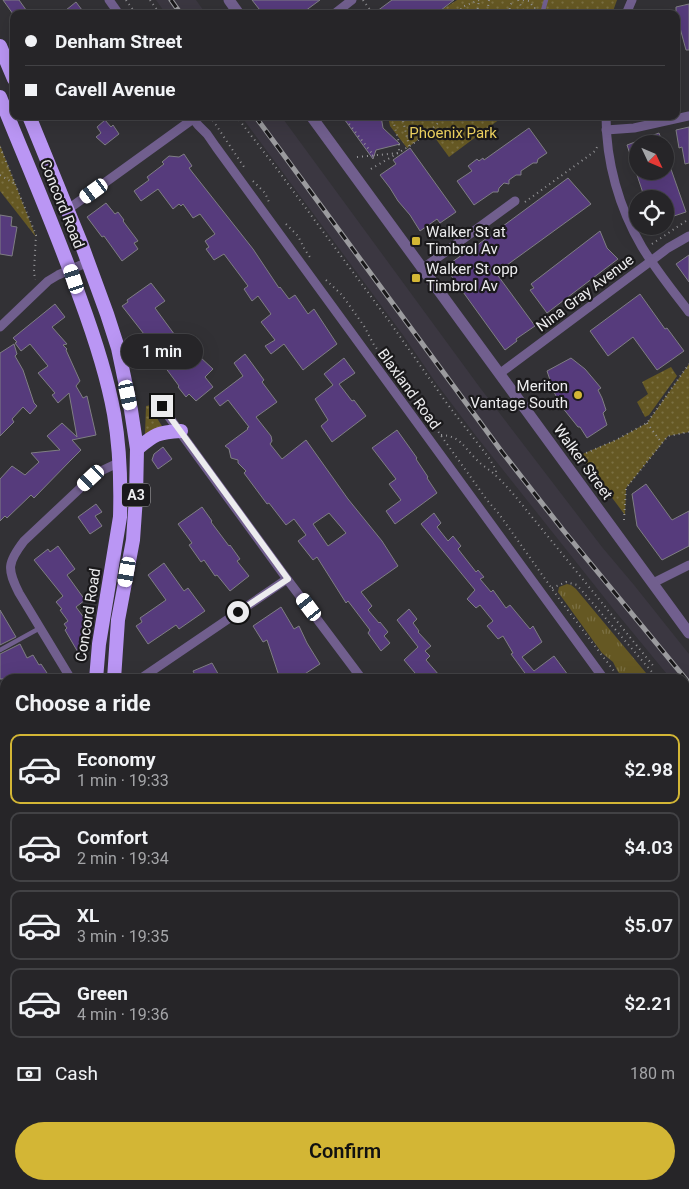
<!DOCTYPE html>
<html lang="en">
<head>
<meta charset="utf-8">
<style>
  :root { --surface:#262528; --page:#323134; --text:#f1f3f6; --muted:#a4a5a8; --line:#424245; --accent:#d3b635 }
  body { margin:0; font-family:Roboto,sans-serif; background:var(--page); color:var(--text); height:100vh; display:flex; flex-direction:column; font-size:19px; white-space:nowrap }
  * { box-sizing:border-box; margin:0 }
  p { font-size:16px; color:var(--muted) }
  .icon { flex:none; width:28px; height:28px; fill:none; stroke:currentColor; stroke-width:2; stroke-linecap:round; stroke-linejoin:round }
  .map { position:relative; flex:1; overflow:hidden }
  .sheet { position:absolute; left:0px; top:674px; width:690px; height:516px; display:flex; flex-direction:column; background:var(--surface); border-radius:15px 15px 0 0; box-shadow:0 5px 20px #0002,0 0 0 1px var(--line) }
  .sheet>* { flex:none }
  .top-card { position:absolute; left:10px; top:10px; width:670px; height:110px; border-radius:10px; box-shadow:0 5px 20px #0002,0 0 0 1px var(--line); display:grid; align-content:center; height:110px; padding:0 15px; background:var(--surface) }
  .needle { width:32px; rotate:134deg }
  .buttons { position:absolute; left:629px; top:135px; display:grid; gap:10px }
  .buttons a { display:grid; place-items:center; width:45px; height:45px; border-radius:50%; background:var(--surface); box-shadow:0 5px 20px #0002,0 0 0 1px var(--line); font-size:25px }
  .end { position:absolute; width:22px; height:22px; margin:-11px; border:6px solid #ececee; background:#111; box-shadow:0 0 0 2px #111 }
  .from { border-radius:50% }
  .bubble { position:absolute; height:35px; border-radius:18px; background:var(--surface); box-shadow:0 5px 20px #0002,0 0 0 1px var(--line); font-size:16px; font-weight:600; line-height:35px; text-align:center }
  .car { position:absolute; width:15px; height:30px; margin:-15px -8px; border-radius:6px; box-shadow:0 0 4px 1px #0007; background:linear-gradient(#fff 24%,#345 0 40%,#fff 0 76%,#345 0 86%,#fff 0) }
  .top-card b { display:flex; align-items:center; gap:18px; height:48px; font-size:19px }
  .top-card b+b { border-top:1px solid var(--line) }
  .top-card i { width:12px; height:12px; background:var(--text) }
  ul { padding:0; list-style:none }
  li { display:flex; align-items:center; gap:15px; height:70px; margin:0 10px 8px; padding:0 5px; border:2px solid var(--line); border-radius:10px }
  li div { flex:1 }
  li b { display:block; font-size:19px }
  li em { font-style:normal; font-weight:600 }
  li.current { border-color:var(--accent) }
  li>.icon { width:45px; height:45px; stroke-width:1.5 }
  h2 { padding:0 15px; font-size:22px; line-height:60px }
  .pay { display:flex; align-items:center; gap:12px; height:55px; padding:0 15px; font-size:19px }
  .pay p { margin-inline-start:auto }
  .cta { display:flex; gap:10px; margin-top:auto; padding:10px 15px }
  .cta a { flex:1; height:58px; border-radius:30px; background:var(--accent); color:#111; font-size:20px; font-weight:600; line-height:58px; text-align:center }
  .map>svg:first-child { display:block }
  .built { fill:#3b3741 }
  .industrial { fill:url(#industrial-furrows) }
  .grass { fill:url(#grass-tufts) }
  .park { fill:url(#park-dots) }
  .water { fill:url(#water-rules) }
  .building { fill:#563b7c; stroke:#7f7e83; fill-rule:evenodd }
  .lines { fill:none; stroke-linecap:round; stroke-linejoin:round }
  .path { stroke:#959598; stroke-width:2; stroke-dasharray:1 4; stroke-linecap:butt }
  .service { stroke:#715f8e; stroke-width:4.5 }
  .minor { stroke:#715f8e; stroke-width:9 }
  .tertiary { stroke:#715f8e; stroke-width:11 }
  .trunk { stroke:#ba96f4; stroke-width:14 }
  .rail-casing { stroke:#9b9b9e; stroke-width:5 }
  .rail { stroke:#1a191b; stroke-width:3; stroke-dasharray:9; stroke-linecap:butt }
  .route { stroke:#ececee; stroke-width:6 }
  .poi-dot { fill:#d3b635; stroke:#1a191b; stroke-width:2 }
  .labels { text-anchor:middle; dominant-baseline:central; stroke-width:4.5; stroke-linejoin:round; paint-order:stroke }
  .shield { fill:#1a191b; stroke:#adadaf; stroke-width:1 }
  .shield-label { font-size:14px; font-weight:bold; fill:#ececee }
  .park-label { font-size:15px; fill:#efd360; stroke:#1a191b }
  .street-label { font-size:15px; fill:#ececee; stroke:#1a191b }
  .poi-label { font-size:15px; fill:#ececee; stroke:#1a191b; text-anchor:start }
</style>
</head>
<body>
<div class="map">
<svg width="689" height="1189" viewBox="0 0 689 1189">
  <defs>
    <pattern id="industrial-furrows" width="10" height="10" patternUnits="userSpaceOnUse" patternTransform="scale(1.25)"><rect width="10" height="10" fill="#3b3741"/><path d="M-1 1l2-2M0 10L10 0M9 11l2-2" fill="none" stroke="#58545d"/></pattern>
    <pattern id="grass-tufts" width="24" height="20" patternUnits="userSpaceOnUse" patternTransform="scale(1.25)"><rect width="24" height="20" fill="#655823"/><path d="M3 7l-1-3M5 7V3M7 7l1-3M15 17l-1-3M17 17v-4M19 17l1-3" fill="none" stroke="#7b7043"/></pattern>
    <pattern id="park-dots" width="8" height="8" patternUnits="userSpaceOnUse" patternTransform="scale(1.25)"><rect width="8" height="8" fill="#655823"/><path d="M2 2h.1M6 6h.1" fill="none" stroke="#7b7043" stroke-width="1.8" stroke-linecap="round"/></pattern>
    <pattern id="water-rules" width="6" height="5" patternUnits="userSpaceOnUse" patternTransform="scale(1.25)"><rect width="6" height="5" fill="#1c1600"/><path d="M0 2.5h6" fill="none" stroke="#3d3826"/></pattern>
  </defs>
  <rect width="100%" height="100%" fill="#323135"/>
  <g class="built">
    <polygon points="156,0 196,0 206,14 166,14"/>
    <polygon points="241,116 281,116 481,389 602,547 634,585 689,654 689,701 685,696 685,679 671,679 615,611 476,436 436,383 403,335"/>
  </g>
  <polygon class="industrial" points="274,1185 384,1185 378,1189 285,1189"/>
  <polygon class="grass" points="567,584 571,585 576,589 651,679 623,679 617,670 613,662 602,653 558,592 559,587"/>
  <g class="park">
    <polygon points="457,0 617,0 612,14 435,14"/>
    <polygon points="388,116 504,116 449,157 430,131 407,148 390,126"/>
    <polygon points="0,145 36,237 0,191"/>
    <polygon points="689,364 689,432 668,436 626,488 625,515 580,455 616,440 647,423"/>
    <polygon points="671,367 677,376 649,415 645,417 637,402 648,394 642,382"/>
    <polygon points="151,405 151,409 162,426 162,428 147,434 145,434 146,406"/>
  </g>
  <polygon class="water" points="689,1013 689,1189 395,1189 401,1185 685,1185 685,1015"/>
  <g class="building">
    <polygon points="3,0 19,0 29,14 13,14"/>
    <polygon points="252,0 320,0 301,14 263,14"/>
    <polygon points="392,0 454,0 436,14 373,14"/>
    <polygon points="76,2 85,14 61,14"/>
    <polygon points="689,4 689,50 686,50 676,13 676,7"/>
    <polygon points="342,116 381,116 383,128 400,144 376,150 373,159"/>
    <polygon points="105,120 111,127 113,125 119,134 105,145 96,137 101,133 97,127"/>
    <polygon points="689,127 689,163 685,164 682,147 679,148 676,130"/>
    <polygon points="529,128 547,153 538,159 537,163 533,163 521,171 521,175 516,175 509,180 509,184 504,183 499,188 498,192 493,192 474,205 457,181 472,171 468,166 477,159 479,161 483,158 484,160"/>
    <polygon points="659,133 663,144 638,144 638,171 665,171 665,155 666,155 686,212 665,219 665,199 645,199 627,145"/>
    <polygon points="410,148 456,212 440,223 437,219 420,231 410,215 398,201 390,188 380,175 396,164 393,160"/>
    <polygon points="184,154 192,166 189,168 253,249 279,288 280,287 289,299 295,295 308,314 314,309 337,344 303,370 284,344 271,354 265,346 275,340 261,322 271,314 258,296 252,301 244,289 248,286 224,254 214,260 206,249 209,247 205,241 215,234 200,214 193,218 183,204 181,206 179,204 173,209 158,189 141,201 134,191 149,180 147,177 164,164 162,162 169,156 179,157"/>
    <polygon points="568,178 591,204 496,273 535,326 516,339 517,341 505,350 445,267 476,245 476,246"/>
    <polygon points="106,203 115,214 118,212 124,220 123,221 138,241 134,243 138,249 122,261 104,236 102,237 87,217"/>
    <polygon points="0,215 12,217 11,226 17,227 12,256 0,254"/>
    <polygon points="600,231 607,248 618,259 547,313 530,290 534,288 531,284"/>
    <polygon points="689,255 689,282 676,264"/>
    <polygon points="151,283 165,301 155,308 180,342 189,336 202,354 199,356 213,369 205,377 213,387 196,401 189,394 186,397 178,387 179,386 159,359 162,357 122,306 128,302 127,300"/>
    <polygon points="640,294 665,329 667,328 684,351 657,370 633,337 608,356 590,331"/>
    <polygon points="55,304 65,317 52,327 67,344 63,345 67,349 66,350 80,381 76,386 83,398 87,396 96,435 72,440 81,450 70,461 34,498 31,495 7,518 5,516 0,521 0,479 12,466 25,475 39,462 31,453 60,450 47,436 62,423 77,437 69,393 58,403 52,395 55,393 38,373 48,366 30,344 21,351 15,343 17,342 13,338"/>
    <polygon points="14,344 17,354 15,356 23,370 34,403 37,406 30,414 23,407 12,419 14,422 0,436 0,353"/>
    <path d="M245 354 264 380 262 382 277 402 256 417 271 436 272 441 270 444 282 459 306 440 348 499 382 541 398 566 361 592 372 606 368 610 379 623 380 622 388 632 384 636 390 643 381 651 368 633 370 630 348 601 346 603 317 557 313 560 298 541 306 535 294 519 286 525 269 503 267 504 244 473 246 471 238 463V460L231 458 229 449 225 446 248 429 247 428 249 427 228 400 220 406 214 398 243 376 234 363ZM329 513 346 533 328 546 313 524Z"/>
    <polygon points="344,358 355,373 339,384 352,401 354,400 366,416 332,442 321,426 328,420 315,399 333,385 324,374"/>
    <polygon points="571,358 585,369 596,382 601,388 598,390 602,398 606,410 603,413 607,425 587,438 580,427 578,427 562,407 554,392 547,371"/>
    <polygon points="397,430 417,458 416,459 428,477 427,478 437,493 395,524 386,511 401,500 389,484 396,479 372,448"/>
    <polygon points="163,447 172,459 158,469 152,460 154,454"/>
    <polygon points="646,484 672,520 689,511 689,546 662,560 637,526 632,494"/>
    <polygon points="96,504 102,512 95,516 102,526 90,534 78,517"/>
    <polygon points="202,507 212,521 211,522 229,546 230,545 240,559 237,561 249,576 230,591 217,575 215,576 204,560 201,562 189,545 192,543 178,524"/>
    <polygon points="434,513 441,523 437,527 448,541 453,536 461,546 458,549 476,572 478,570 484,577 480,579 491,592 493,590 506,608 510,605 530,629 533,626 542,642 522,657 534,671 554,656 571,679 524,679 527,676 511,654 513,653 503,636 498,639 487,626 493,621 480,605 476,608 467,599 475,590 421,524"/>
    <polygon points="58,546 75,569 67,575 85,600 76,607 85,619 79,654 65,630 67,628 64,624 68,621 60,610 62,609 56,602 63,596 34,560 48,549 50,552"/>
    <polygon points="164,563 184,591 188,588 205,611 179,629 176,625 148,644 136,626 142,622 140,618 166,600 148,575"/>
    <polygon points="281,607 294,629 299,626 307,643 320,664 297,679 280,679 267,640 263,642 253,626"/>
    <polygon points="409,609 417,619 413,623 419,631 418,632 431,646 425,651 430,656 426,660 439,675 434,679 420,679 404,660 418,647 397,620"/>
    <polygon points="0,610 16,637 0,645"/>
    <polygon points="20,644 27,658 33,655 39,665 41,664 51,679 0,679 0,654"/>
    <polygon points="212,663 221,679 197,679 193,671"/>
  </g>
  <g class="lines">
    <g class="path">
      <polyline points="126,0 136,14"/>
      <polyline points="150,0 160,14"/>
      <polyline points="363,0 373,14"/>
      <polyline points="489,0 488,7 492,14"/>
      <polyline points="518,0 525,14"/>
      <polyline points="523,0 529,1 534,8 537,8"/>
      <polyline points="459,14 462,7 479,0"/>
      <polyline points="477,14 479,0"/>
      <polyline points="509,14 510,6 513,0"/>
      <polyline points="528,14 534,8"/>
      <polyline points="210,116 246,170"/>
      <polyline points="236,116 274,165 389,321 448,405 489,458 496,470 496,476"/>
      <polyline points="343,116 374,156"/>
      <polyline points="402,116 409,146"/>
      <polyline points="330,120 335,116"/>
      <polyline points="0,147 36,235 34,271 35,280"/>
      <polyline points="357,157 399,153 399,143 392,116"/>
      <path d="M371 169C397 153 425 140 444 116"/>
      <polyline points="0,175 15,184"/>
      <polyline points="253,181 265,193 269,202"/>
      <polyline points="525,202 587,157 595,151 598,145"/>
      <polyline points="286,224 298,236 305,250 312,260"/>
      <polyline points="652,244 689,219"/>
      <polyline points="326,280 342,295 364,326 374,345 392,369 402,378 412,395 487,500 499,514 560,600 620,679"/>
      <polyline points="647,423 662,443 668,436 689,432"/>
      <path d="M441 435C460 436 463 446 475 458 480 464 487 468 493 473 501 480 508 488 515 496L655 668"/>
      <polyline points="577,457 616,440 647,423 689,364"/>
      <polyline points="624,520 626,488 662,443"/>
      <polyline points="552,588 566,582 577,585 658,679"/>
      <polyline points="685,709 689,714"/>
      <polyline points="689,770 686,780 689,786"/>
      <polyline points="208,1185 210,1189"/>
      <polyline points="103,1189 104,1185"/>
      <polyline points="175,1189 175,1185"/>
    </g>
    <g class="service">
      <polyline points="542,14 546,0"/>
      <polyline points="0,650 40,628"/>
    </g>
    <g class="minor">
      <polyline points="109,0 119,14"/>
      <polyline points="334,14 352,0"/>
      <polyline points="626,14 632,0"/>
      <polyline points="191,116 198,125 207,134 216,147 604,679"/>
      <path d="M606 116C606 162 619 208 642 247 656 270 673 291 689 312"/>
      <polyline points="606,130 634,128 689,116"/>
      <polyline points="67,210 193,119"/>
      <polyline points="422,269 515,201"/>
      <polyline points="0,327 48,281 58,275 88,262"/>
      <polyline points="499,374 651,261 668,248 689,236"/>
      <polyline points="161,406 287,579 362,679"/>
      <polyline points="653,583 689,565"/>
      <path d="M71 679 19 593C7 569 7 563 24 541L91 478 103 470 120 462"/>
      <polyline points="140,679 287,579"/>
      <polyline points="685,799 689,807"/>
      <polyline points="0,1051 5,1076"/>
    </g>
    <g class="tertiary">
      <polyline points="229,0 239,14"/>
      <polyline points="311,116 689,633"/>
      <polyline points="685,756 689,754"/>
    </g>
    <g class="trunk">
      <polyline points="0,46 14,79"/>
      <path d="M0 97C27 164 56 230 80 298 94 336 107 375 114 414 120 448 121 482 120 517L99 644 96 679"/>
      <polyline points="29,116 81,243 107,314 118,348 131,410 137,449 136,497 133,540 118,620 114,679"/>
      <path d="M137 449C154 435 157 432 181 431"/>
      <polyline points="133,1189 133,1185"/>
      <polyline points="155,1189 156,1185"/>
    </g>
    <g class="rail-casing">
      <g id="rail">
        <polyline points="171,0 181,14"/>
        <polyline points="255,116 502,452 563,530 689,683"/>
      </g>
    </g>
    <use href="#rail" class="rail"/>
  </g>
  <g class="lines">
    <polyline class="route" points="162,406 288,579 238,612"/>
  </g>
  <g class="poi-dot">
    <rect x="411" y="236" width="10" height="10" rx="2.5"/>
    <rect x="411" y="273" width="10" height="10" rx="2.5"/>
    <circle cx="578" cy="395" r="5"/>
  </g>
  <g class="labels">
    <rect class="shield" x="122" y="483.5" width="28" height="23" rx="4"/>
    <g class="shield-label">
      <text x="136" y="495">A3</text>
    </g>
    <g class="park-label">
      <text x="453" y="133">Phoenix Park</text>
    </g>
    <g class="street-label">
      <text transform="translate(62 204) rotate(68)">Concord Road</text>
      <text transform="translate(585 293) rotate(-37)">Nina Gray Avenue</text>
      <text transform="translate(409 389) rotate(54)">Blaxland Road</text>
      <text transform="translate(583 462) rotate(54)">Walker Street</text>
      <text transform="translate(88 615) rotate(-81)">Concord Road</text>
    </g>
    <g class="poi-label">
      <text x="426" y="232">Walker St at<tspan x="426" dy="17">Timbrol Av</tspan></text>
      <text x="426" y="269">Walker St opp<tspan x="426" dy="17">Timbrol Av</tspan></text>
      <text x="568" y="386" text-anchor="end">Meriton<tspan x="568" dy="17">Vantage South</tspan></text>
    </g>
  </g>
</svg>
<div class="buttons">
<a><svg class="needle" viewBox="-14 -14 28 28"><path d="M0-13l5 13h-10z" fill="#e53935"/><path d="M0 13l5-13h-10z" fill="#a4a5a8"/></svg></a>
<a><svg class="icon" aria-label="locate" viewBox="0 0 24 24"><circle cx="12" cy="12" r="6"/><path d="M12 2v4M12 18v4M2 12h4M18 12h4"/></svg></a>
</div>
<i class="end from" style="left:238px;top:612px"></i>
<i class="end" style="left:162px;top:406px"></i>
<div class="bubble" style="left:121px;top:334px;width:82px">1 min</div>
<i class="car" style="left:94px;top:191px;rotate:234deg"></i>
<i class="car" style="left:74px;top:279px;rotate:342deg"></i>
<i class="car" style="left:128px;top:395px;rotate:168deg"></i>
<i class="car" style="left:91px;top:478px;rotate:227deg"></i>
<i class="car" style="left:127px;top:572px;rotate:190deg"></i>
<i class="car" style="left:309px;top:607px;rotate:323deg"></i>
<div class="top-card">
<b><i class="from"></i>Denham Street</b>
<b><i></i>Cavell Avenue</b>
</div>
<section class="sheet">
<h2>Choose a ride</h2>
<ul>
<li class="current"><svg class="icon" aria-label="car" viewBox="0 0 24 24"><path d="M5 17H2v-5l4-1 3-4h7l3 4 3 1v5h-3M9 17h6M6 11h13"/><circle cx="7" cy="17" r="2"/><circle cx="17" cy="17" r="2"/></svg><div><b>Economy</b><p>1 min · 19:33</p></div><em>$2.98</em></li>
<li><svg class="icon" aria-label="car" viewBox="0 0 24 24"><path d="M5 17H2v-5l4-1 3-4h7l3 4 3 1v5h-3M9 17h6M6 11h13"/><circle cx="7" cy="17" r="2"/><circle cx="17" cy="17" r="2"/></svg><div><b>Comfort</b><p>2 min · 19:34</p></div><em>$4.03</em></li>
<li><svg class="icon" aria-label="car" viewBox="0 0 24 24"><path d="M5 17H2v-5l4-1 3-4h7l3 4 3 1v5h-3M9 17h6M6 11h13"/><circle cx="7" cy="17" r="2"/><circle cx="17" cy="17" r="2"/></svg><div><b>XL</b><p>3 min · 19:35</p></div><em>$5.07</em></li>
<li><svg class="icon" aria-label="car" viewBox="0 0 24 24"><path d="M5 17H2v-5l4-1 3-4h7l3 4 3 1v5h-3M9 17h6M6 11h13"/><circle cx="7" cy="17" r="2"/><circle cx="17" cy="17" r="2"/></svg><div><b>Green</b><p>4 min · 19:36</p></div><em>$2.21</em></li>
</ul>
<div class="pay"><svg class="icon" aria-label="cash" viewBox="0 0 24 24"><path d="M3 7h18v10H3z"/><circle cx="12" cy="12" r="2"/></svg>Cash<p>180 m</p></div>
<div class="cta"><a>Confirm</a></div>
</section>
</div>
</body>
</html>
